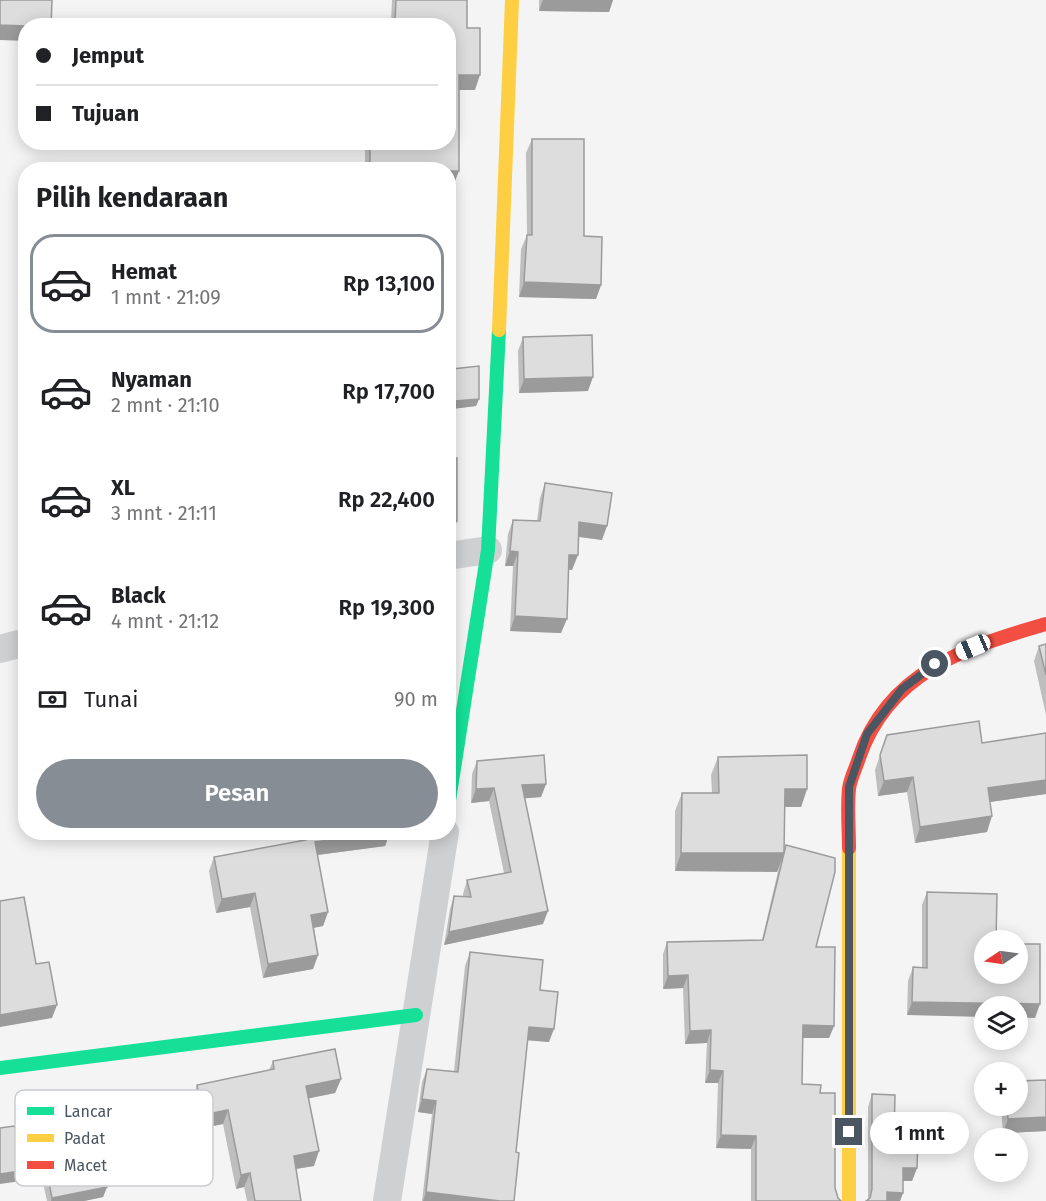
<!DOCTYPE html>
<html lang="id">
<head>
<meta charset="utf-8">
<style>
  :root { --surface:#fff; --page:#f2f2f2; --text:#202124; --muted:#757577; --line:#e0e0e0; --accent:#868d94 }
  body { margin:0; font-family:"Fira Sans",sans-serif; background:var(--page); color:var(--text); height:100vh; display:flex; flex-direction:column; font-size:22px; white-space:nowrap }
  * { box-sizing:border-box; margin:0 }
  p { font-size:20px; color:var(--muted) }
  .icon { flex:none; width:33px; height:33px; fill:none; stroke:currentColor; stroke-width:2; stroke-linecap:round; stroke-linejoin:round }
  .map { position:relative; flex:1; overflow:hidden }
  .sheet { position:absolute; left:18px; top:162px; width:438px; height:678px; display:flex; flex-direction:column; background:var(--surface); border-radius:24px; box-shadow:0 3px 15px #0003 }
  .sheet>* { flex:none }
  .banner { position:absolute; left:18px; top:18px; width:438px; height:132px; border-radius:24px; box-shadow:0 3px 15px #0003; display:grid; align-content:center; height:132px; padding:0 18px; background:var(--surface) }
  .needle { width:39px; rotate:257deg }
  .controls { position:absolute; left:974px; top:930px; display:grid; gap:12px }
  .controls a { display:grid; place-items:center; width:54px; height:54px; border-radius:50%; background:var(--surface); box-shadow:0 3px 15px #0003; font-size:30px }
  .end { position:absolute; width:27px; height:27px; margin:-14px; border:8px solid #4a5661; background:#fff; box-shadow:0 0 0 3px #fff }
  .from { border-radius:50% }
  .bubble { position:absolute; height:42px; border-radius:21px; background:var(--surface); box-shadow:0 3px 15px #0003; font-size:20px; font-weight:600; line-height:42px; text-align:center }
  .car { position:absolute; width:18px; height:36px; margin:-18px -9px; border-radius:8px; box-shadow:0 0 4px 2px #0007; background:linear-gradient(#fff 24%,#345 0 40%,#fff 0 76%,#345 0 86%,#fff 0) }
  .banner b { display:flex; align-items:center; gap:21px; height:57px; font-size:22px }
  .banner b+b { border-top:2px solid var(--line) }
  .banner i { width:15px; height:15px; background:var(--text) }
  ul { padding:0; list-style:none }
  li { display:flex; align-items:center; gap:18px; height:99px; margin:0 12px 9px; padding:0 6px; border:3px solid transparent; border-radius:24px }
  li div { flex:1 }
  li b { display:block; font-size:22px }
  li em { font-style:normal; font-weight:600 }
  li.current { border-color:var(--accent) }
  li>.icon { width:54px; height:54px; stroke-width:1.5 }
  h2 { padding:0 18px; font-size:27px; line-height:72px }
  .pay { display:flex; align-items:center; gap:15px; height:66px; padding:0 18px; font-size:22px }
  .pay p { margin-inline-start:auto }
  .cta { display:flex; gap:12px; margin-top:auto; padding:12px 18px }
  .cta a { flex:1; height:69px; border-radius:36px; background:var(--accent); color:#fff; font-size:24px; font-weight:600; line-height:69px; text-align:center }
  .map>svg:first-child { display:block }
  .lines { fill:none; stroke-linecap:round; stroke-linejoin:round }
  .street { stroke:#ced0d2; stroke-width:28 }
  .fast { stroke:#16e098; stroke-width:14 }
  .slow { stroke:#ffcf43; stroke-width:14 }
  .jam { stroke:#f24e42; stroke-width:14 }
  .wall { fill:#bebebf }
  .shaded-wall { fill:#9b9b9b }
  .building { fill:#ddddde; stroke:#9b9b9b; stroke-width:1.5 }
  .route { stroke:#4a5661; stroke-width:8 }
  .key { fill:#fff; stroke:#c9ccd0; stroke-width:1.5 }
  .key-label { font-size:16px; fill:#4a5661 }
</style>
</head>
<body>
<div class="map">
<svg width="1046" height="1201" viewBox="0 0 1046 1201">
  <rect width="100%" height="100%" fill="#f4f4f4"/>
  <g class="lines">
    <g class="street">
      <polyline points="448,556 488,550"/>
      <polyline points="0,649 26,642"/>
      <polyline points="387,1201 445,832"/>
    </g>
    <g class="fast">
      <polyline points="448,807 488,550 499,330"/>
      <polyline points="0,1068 416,1015"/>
    </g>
    <g class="slow">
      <polyline points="499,330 512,0"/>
      <polyline points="849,848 849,1201"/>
    </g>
    <path class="jam" d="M849 848C849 829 847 808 849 789 850 779 856 768 859 758 888 672 966 647 1046 624"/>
  </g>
  <g class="wall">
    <polygon points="392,0 467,0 467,28 475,90 459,90 453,186 448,170 365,170 365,142 448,142 448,26 361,26 362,22 391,21"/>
    <polygon points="539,0 613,0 609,12 539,11"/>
    <polygon points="532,139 584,236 601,285 596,299 519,297 521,249 527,235 526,153"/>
    <polygon points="523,337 588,391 519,393 518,351"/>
    <polygon points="452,369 479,399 476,406 452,409 449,376"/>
    <polygon points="545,483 602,540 578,537 572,570 569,569 561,633 510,631 513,566 505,566 508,534 513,520 537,521 540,498"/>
    <polygon points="1046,644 1046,715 1034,661 1039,646"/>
    <polygon points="1046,733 1046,794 990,802 987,832 915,843 907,792 878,796 875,770 887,735 982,743"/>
    <polygon points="718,757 807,789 801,807 785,807 784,850 816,947 834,1026 829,1038 803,1038 802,1084 820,1093 835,1188 838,1198 841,1201 751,1201 751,1149 716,1148 718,1083 705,1083 707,1043 685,1044 683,988 663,989 663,954 667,942 762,940 779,867 777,872 675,871 675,811 682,793 712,793 711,775"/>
    <polygon points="477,761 546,784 541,797 524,798 543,924 444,945 450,909 454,896 463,896 463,894 467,880 504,873 489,801 471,803 472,774"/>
    <polygon points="298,832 390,832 385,846 317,855 328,912 323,926 314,928 318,955 313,969 263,978 250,907 216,913 209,871 214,857 299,842"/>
    <polygon points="927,892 984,974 1035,1018 1017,1017 1017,1006 907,1015 908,981 913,967 922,968 922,905"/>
    <polygon points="470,952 540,990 549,1042 527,1040 516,1152 514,1201 422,1201 432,1114 418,1112 422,1082 427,1069 454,1071 465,966"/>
    <polygon points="273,1061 341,1079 335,1093 309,1098 314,1166 296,1169 301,1201 247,1201 244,1187 236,1189 223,1124 198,1129 192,1099 197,1085 269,1070"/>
    <polygon points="1046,1080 1046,1131 1003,1133 1001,1106 1017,1106"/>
    <polygon points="872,1094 894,1135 917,1168 912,1181 903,1181 903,1193 900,1201 866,1201 868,1200 868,1107"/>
    <polygon points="15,1128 107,1187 103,1197 84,1201 47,1201 42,1178"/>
  </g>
  <g class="shaded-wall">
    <polygon points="543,0 613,0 609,12 539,11"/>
    <polygon points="0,25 26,26 26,41 0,40"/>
    <polygon points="459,75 480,75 475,90 453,90"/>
    <polygon points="448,171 459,171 453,186 448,186"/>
    <polygon points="524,282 601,285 596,299 519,297"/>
    <polygon points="593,377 588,391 519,393 524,379"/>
    <polygon points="479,399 476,406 452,409 455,401"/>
    <polygon points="448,521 457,521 452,535 448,535"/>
    <polygon points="579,522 607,526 602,540 574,536"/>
    <polygon points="510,551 518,552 513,566 505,566"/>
    <polygon points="569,555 578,555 572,570 564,569"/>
    <polygon points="515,616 567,619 561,633 510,631"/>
    <polygon points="913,777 907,792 878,796 884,781"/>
    <polygon points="1046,780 1046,794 983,803 988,788"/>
    <polygon points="546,784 541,797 517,799 522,785"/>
    <polygon points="494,788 489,801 471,803 476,789"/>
    <polygon points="785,789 807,789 801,807 778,807"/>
    <polygon points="992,816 987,832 915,843 920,827"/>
    <polygon points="390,832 385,846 310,856 315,842"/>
    <polygon points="681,853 784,853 777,872 675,871"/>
    <polygon points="255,893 250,907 216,913 222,899"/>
    <polygon points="548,911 543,924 444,945 449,932"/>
    <polygon points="328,912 323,926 306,929 311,915"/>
    <polygon points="318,955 313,969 263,978 268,964"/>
    <polygon points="688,975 683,988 663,989 668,976"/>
    <polygon points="912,1002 1040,1004 1035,1018 1017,1017 1017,1006 984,1006 984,1017 907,1015"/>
    <polygon points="57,1005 52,1018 0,1027 0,1015"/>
    <polygon points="803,1025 834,1026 829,1038 798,1038"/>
    <polygon points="529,1027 554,1029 549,1042 524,1040"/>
    <polygon points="711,1030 707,1043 685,1044 690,1031"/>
    <polygon points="710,1070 723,1071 718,1083 705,1083"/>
    <polygon points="341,1079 335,1093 301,1100 306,1086"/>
    <polygon points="422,1099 436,1101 432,1114 418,1112"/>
    <polygon points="228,1110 223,1124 198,1129 203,1115"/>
    <polygon points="1046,1117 1046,1131 1003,1133 1008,1119"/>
    <polygon points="721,1135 756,1136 751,1149 716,1148"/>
    <polygon points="319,1151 314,1166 289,1170 294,1156"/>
    <polygon points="46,1167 42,1178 0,1184 0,1174"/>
    <polygon points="903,1168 917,1168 912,1181 898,1181"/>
    <polygon points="250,1173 244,1187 236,1189 241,1175"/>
    <polygon points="107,1187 103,1197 84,1201 51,1201 52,1198"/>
    <polygon points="426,1192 500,1201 423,1201"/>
    <polygon points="887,1192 903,1193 900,1201 884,1201"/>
  </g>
  <g class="building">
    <polygon points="0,0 52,0 51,26 26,26 0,25"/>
    <polygon points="396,0 467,0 467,28 480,28 480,75 459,75 459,171 448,171 448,170 370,170 370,142 448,142 448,26 362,26 362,22 395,21"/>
    <polygon points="532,139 584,139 584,236 602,237 601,285 524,282 527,235 532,235"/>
    <polygon points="592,335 593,377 524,379 523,337"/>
    <polygon points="479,366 479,399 455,401 452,369"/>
    <polygon points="457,458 457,521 448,521 448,459"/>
    <polygon points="545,483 612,493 607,526 579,522 578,555 569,555 567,619 515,616 518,552 510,551 513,520 540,521"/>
    <polygon points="1046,644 1046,675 1039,646"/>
    <polygon points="979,721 982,743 1046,733 1046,780 988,788 992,816 920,827 913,777 884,781 880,755 887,735"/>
    <polygon points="544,755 546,784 522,785 548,911 449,932 454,896 471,897 467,880 511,872 494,788 476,789 477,761"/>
    <polygon points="807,755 807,789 785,789 784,853 681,853 682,793 719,793 718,757"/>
    <polygon points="305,832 388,832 315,842 328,912 311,915 318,955 268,964 255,893 222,899 214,857 306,840"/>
    <polygon points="786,845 835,858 835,872 816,947 835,947 834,1026 803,1025 802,1084 821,1085 820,1093 835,1093 835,1188 838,1198 841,1201 756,1201 756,1136 721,1135 723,1071 710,1070 711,1030 690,1031 688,975 668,976 667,942 763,940"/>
    <polygon points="927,892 997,894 996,940 984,940 984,974 1017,974 1017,944 1040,944 1040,1004 912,1002 913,967 927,968"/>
    <polygon points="24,897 36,964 49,962 57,1005 0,1015 0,901"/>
    <polygon points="470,952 543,960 540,990 558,992 554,1029 529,1027 516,1152 519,1153 514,1201 500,1201 426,1192 436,1101 422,1099 427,1069 458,1072"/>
    <polygon points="335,1049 341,1079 306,1086 319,1151 294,1156 301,1201 255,1201 250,1173 241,1175 228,1110 203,1115 197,1085 274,1069 273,1061"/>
    <polygon points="1046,1080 1046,1117 1008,1119 1007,1106 1017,1106 1017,1081"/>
    <polygon points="872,1094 895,1095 894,1135 918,1136 917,1168 903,1168 903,1193 887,1192 887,1201 866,1201 870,1198 872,1189"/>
    <polygon points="91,1112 107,1187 52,1198 46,1167 0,1174 0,1128 14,1126 15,1128"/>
  </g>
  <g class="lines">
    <polyline class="route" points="849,1132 849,787 867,734 902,689 935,664"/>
  </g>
  <rect x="15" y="1090" width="198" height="96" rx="9" class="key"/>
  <rect x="27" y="1107" width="27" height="8" fill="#16e098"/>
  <rect x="27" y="1134" width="27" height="8" fill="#ffcf43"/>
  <rect x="27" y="1161" width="27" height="8" fill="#f24e42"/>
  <g class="key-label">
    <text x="64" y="1117">Lancar</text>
    <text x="64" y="1144">Padat</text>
    <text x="64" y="1171">Macet</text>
  </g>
</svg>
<div class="controls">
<a><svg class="needle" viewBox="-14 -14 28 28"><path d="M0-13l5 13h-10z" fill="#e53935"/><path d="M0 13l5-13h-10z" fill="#757577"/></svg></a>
<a><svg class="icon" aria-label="layers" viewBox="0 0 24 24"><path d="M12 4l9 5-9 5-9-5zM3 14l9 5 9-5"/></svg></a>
<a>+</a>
<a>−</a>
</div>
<i class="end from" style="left:935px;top:664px"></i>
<i class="end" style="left:849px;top:1132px"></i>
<div class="bubble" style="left:870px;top:1112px;width:99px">1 mnt</div>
<i class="car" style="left:973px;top:647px;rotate:247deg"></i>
<div class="banner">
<b><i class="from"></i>Jemput</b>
<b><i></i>Tujuan</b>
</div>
<section class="sheet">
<h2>Pilih kendaraan</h2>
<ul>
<li class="current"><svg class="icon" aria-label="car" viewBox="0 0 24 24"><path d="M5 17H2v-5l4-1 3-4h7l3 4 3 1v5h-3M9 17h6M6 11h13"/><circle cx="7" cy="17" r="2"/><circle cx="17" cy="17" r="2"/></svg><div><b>Hemat</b><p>1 mnt · 21:09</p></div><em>Rp 13,100</em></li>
<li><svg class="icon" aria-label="car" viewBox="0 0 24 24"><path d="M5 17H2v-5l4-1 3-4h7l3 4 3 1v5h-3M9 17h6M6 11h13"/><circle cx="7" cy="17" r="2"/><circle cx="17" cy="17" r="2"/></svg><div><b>Nyaman</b><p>2 mnt · 21:10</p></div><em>Rp 17,700</em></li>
<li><svg class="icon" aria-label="car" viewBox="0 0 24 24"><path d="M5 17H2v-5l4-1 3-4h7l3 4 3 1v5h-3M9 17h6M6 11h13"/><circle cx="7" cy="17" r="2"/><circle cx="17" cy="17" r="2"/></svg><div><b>XL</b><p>3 mnt · 21:11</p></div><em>Rp 22,400</em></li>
<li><svg class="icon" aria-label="car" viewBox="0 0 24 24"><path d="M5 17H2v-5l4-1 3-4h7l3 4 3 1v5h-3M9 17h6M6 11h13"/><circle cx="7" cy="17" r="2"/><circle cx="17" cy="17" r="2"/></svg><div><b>Black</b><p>4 mnt · 21:12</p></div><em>Rp 19,300</em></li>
</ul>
<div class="pay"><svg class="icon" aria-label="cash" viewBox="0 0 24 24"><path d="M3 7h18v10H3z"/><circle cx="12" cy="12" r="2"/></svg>Tunai<p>90 m</p></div>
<div class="cta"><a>Pesan</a></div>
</section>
</div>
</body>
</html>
